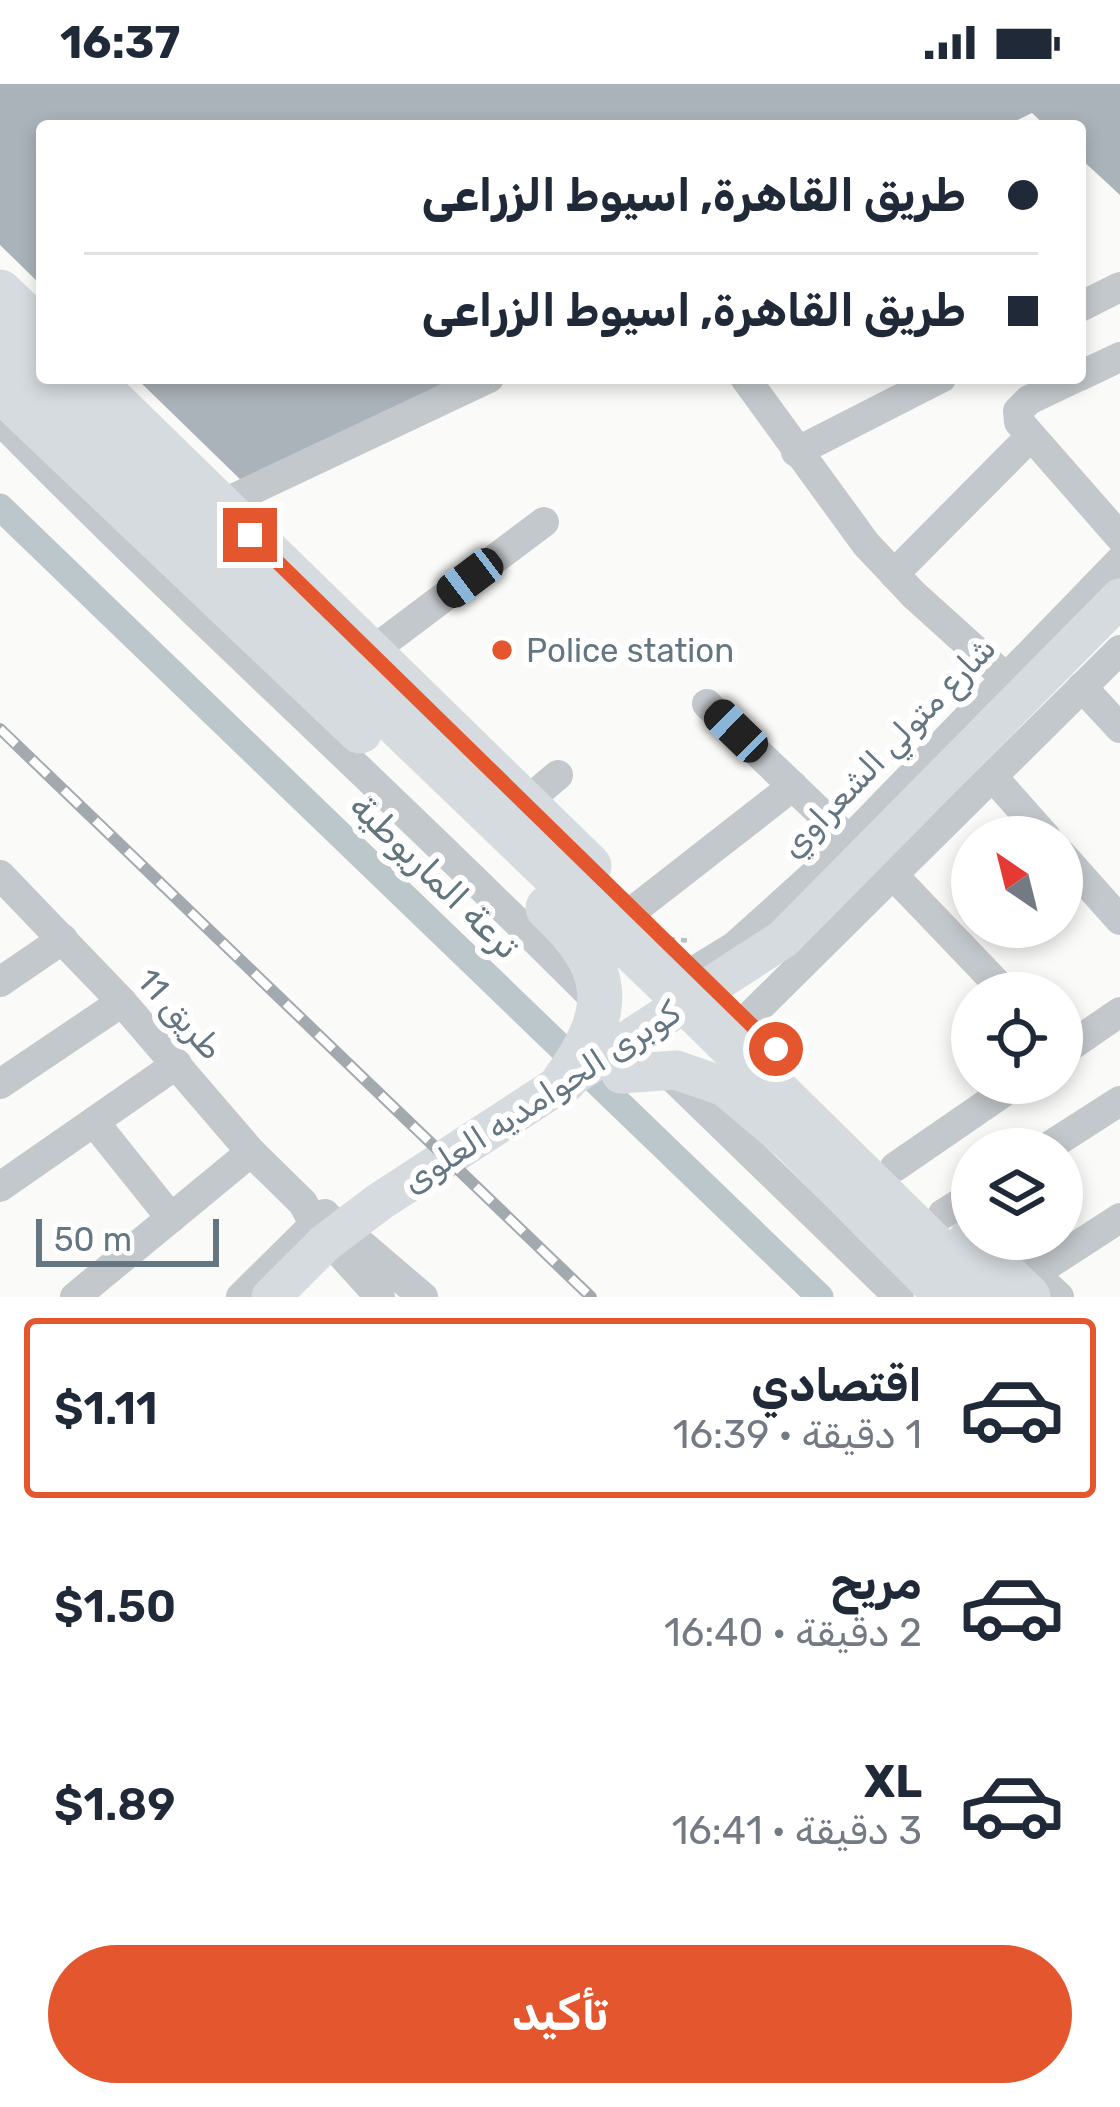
<!DOCTYPE html>
<html lang="ar">
<head>
<meta charset="utf-8">
<style>
  :root { --surface:#fff; --page:#f6f6f7; --text:#1f2937; --muted:#747a83; --line:#e0e1e3; --accent:#e4572e }
  body { margin:0; font-family:Rubik,Cairo,sans-serif; background:var(--page); color:var(--text); direction:rtl; height:100vh; display:flex; flex-direction:column; font-size:45px; white-space:nowrap }
  * { box-sizing:border-box; margin:0 }
  p { font-size:39px; color:var(--muted) }
  .icon { flex:none; width:66px; height:66px; fill:none; stroke:currentColor; stroke-width:2; stroke-linecap:round; stroke-linejoin:round }
  .map { position:relative; height:1213px; overflow:hidden; direction:ltr }
  .drawer { display:flex; flex-direction:column; background:var(--surface); flex:1 }
  .drawer>* { flex:none }
  .top-card { position:absolute; left:36px; top:36px; width:1050px; height:264px; border-radius:12px; box-shadow:0 6px 18px #0003; direction:rtl; display:grid; align-content:center; height:264px; padding:0 48px; background:var(--surface) }
  .needle { width:78px; rotate:325deg }
  .fabs { position:absolute; left:951px; top:732px; display:grid; gap:24px }
  .fabs a { display:grid; place-items:center; width:132px; height:132px; border-radius:50%; background:var(--surface); box-shadow:0 6px 18px #0003; font-size:60px }
  .scale { position:absolute; left:36px; bottom:30px; width:183px; box-sizing:border-box; padding-left:12px; border:6px solid #657683; border-top:0; font-size:33px; line-height:42px; white-space:nowrap; color:#657683; -webkit-text-stroke:9px #fff; paint-order:stroke }
  .end { position:absolute; width:54px; height:54px; margin:-27px; border:15px solid #e4572e; background:#fff; box-shadow:0 0 0 6px #fff }
  .from { border-radius:50% }
  .car { position:absolute; width:36px; height:72px; margin:-36px -18px; border-radius:15px; box-shadow:0 0 9px 3px #0007; background:linear-gradient(#222 24%,#8ab4d8 0 40%,#222 0 76%,#8ab4d8 0 86%,#222 0) }
  .top-card b { display:flex; align-items:center; gap:42px; height:114px; font-size:45px }
  .top-card b+b { border-top:3px solid var(--line) }
  .top-card i { width:30px; height:30px; background:var(--text) }
  ul { padding:21px 0 0; list-style:none }
  li { display:flex; align-items:center; gap:36px; height:180px; margin:0 24px 18px; padding:0 24px; border:6px solid transparent; border-radius:12px }
  li div { flex:1 }
  li b { display:block; font-size:45px }
  li em { font-style:normal; font-weight:600 }
  li.on { border-color:var(--accent) }
  li>.icon { width:108px; height:108px; stroke-width:1.5 }
  .button { display:flex; gap:24px; margin-top:auto; padding:24px 48px }
  .button a { flex:1; height:138px; border-radius:72px; background:var(--accent); color:#fff; font-size:48px; font-weight:600; line-height:138px; text-align:center }
  .status { display:flex; justify-content:space-between; align-items:center; height:84px; padding:0 60px; background:var(--surface); direction:ltr }
  .status svg { height:33px; fill:currentColor }
  .map>svg:first-child { display:block }
  .lines { fill:none; stroke-linecap:round; stroke-linejoin:round }
  .canal { stroke:#bbc7cb; stroke-width:27 }
  .building { fill:#aab3b9 }
  .path { stroke:#bbbfc2; stroke-width:4.5; stroke-dasharray:6 6; stroke-linecap:butt }
  .minor { stroke:#c3c8cc; stroke-width:30 }
  .major { stroke:#d6dbdf; stroke-width:39 }
  .highway { stroke:#d6dbdf; stroke-width:45 }
  .rail-casing { stroke:#a2aab0; stroke-width:12 }
  .rail { stroke:#fff; stroke-width:8; stroke-dasharray:22; stroke-linecap:butt }
  .route { stroke:#e4572e; stroke-width:15 }
  .poi-dot { fill:#e4572e; stroke:#fff; stroke-width:4.5 }
  .labels { text-anchor:middle; dominant-baseline:central; stroke-width:12; stroke-linejoin:round; paint-order:stroke }
  .poi-label { font-size:33px; fill:#657683; stroke:#fff; text-anchor:start }
  .street-label { font-size:33px; fill:#657683; stroke:#fff }
  .water-label { font-size:36px; font-style:italic; fill:#60757c; stroke:#fff }
</style>
</head>
<body>
<div class="status"><b>16:37</b><svg viewBox="0 0 49 12"><path d="M0 12V9h3v3zM5 12V6h3v6zM10 12V3h3v9zM15 12V0h3v12zM26 1h20v11H26zM47 4h2v5h-2z"/></svg></div>
<div class="map">
<svg width="1120" height="1213" viewBox="0 0 1120 1213">
  <rect width="100%" height="100%" fill="#fafaf8"/>
  <g class="lines">
    <polyline class="canal" points="0,423 820,1213"/>
  </g>
  <g class="building">
    <polygon points="0,0 1120,0 1120,111 1080,74 1080,42 1046,42 1032,29 1005,42 42,42 42,202 0,161"/>
    <polygon points="136,294 470,294 245,400"/>
  </g>
  <g class="lines">
    <polyline class="path" points="669,855 693,857"/>
    <g class="minor">
      <polyline points="1080,223 1120,203"/>
      <polyline points="1080,292 1120,273"/>
      <polyline points="745,294 866,460 914,511 1006,594"/>
      <polyline points="1075,294 1029,316 1018,327 1019,338 1120,453"/>
      <path d="M0 336C196 536 405 723 602 922"/>
      <polyline points="796,368 941,294"/>
      <polyline points="220,421 489,294"/>
      <polyline points="894,490 1030,353"/>
      <polyline points="371,568 544,438"/>
      <polyline points="1082,603 1120,644"/>
      <polyline points="707,620 849,756"/>
      <polyline points="993,693 1046,753"/>
      <polyline points="525,719 558,691"/>
      <polyline points="1062,771 1120,836"/>
      <polyline points="0,791 122,918 251,1068 303,1119 314,1140 380,1213"/>
      <polyline points="893,791 1006,909"/>
      <polyline points="634,826 793,702"/>
      <polyline points="696,886 735,862 826,780 1120,477"/>
      <polyline points="0,898 63,855"/>
      <polyline points="746,936 1120,566"/>
      <polyline points="1062,968 1120,928"/>
      <polyline points="665,986 899,1213"/>
      <polyline points="0,1000 122,918"/>
      <polyline points="94,1038 171,1134"/>
      <polyline points="1045,1065 1120,1017"/>
      <polyline points="895,1083 1017,999"/>
      <polyline points="0,1103 177,980"/>
      <polyline points="943,1130 972,1112"/>
      <polyline points="334,1137 423,1213"/>
      <polyline points="1020,1176 1059,1213"/>
      <polyline points="1035,1189 1120,1134"/>
      <polyline points="75,1213 251,1068"/>
      <polyline points="241,1213 325,1130"/>
    </g>
    <g class="major">
      <polyline points="621,990 676,986 725,1003 790,1058 944,1213"/>
      <polyline points="271,1213 325,1159 379,1118 783,855 1120,514"/>
    </g>
    <g class="highway">
      <polyline points="0,208 42,248"/>
      <polyline points="0,259 676,908 986,1213"/>
      <polyline points="89,294 589,782"/>
      <polyline points="0,305 360,647"/>
      <path d="M548 824C612 884 616 925 564 997"/>
      <polyline points="970,1157 1028,1213"/>
    </g>
    <g class="rail-casing">
      <polyline id="rail" points="0,645 591,1213"/>
    </g>
    <use href="#rail" class="rail"/>
  </g>
  <g class="lines">
    <polyline class="route" points="250,451 776,965"/>
  </g>
  <circle class="poi-dot" cx="502" cy="566" r="12"/>
  <g class="labels">
    <g class="poi-label">
      <text x="526" y="566">Police station</text>
    </g>
    <g class="street-label">
      <text transform="translate(888 663) rotate(-46)">شارع متولي الشعراوي</text>
      <text transform="translate(180 930) rotate(48)">طريق 11</text>
      <text transform="translate(541 1013) rotate(-33)">كوبرى الحوامديه العلوى</text>
    </g>
    <g class="water-label">
      <text transform="translate(435 792) rotate(44)">ترعة الماريوطية</text>
    </g>
  </g>
</svg>
<div class="fabs">
<a><svg class="needle" viewBox="-14 -14 28 28"><path d="M0-13l5 13h-10z" fill="#e53935"/><path d="M0 13l5-13h-10z" fill="#747a83"/></svg></a>
<a><svg class="icon" aria-label="locate" viewBox="0 0 24 24"><circle cx="12" cy="12" r="6"/><path d="M12 2v4M12 18v4M2 12h4M18 12h4"/></svg></a>
<a><svg class="icon" aria-label="layers" viewBox="0 0 24 24"><path d="M12 4l9 5-9 5-9-5zM3 14l9 5 9-5"/></svg></a>
</div>
<div class="scale">50 m</div>
<i class="end from" style="left:776px;top:965px"></i>
<i class="end" style="left:250px;top:451px"></i>
<i class="car" style="left:470px;top:494px;rotate:233deg"></i>
<i class="car" style="left:736px;top:647px;rotate:314deg"></i>
<div class="top-card">
<b><i class="from"></i>طريق القاهرة, اسيوط الزراعى</b>
<b><i></i>طريق القاهرة, اسيوط الزراعى</b>
</div>
</div>
<section class="drawer">
<ul>
<li class="on"><svg class="icon" aria-label="car" viewBox="0 0 24 24"><path d="M5 17H2v-5l4-1 3-4h7l3 4 3 1v5h-3M9 17h6M6 11h13"/><circle cx="7" cy="17" r="2"/><circle cx="17" cy="17" r="2"/></svg><div><b>اقتصادي</b><p>1 دقيقة · 16:39</p></div><em>$1.11</em></li>
<li><svg class="icon" aria-label="car" viewBox="0 0 24 24"><path d="M5 17H2v-5l4-1 3-4h7l3 4 3 1v5h-3M9 17h6M6 11h13"/><circle cx="7" cy="17" r="2"/><circle cx="17" cy="17" r="2"/></svg><div><b>مريح</b><p>2 دقيقة · 16:40</p></div><em>$1.50</em></li>
<li><svg class="icon" aria-label="car" viewBox="0 0 24 24"><path d="M5 17H2v-5l4-1 3-4h7l3 4 3 1v5h-3M9 17h6M6 11h13"/><circle cx="7" cy="17" r="2"/><circle cx="17" cy="17" r="2"/></svg><div><b>XL</b><p>3 دقيقة · 16:41</p></div><em>$1.89</em></li>
</ul>
<div class="button"><a>تأكيد</a></div>
</section>
</body>
</html>
